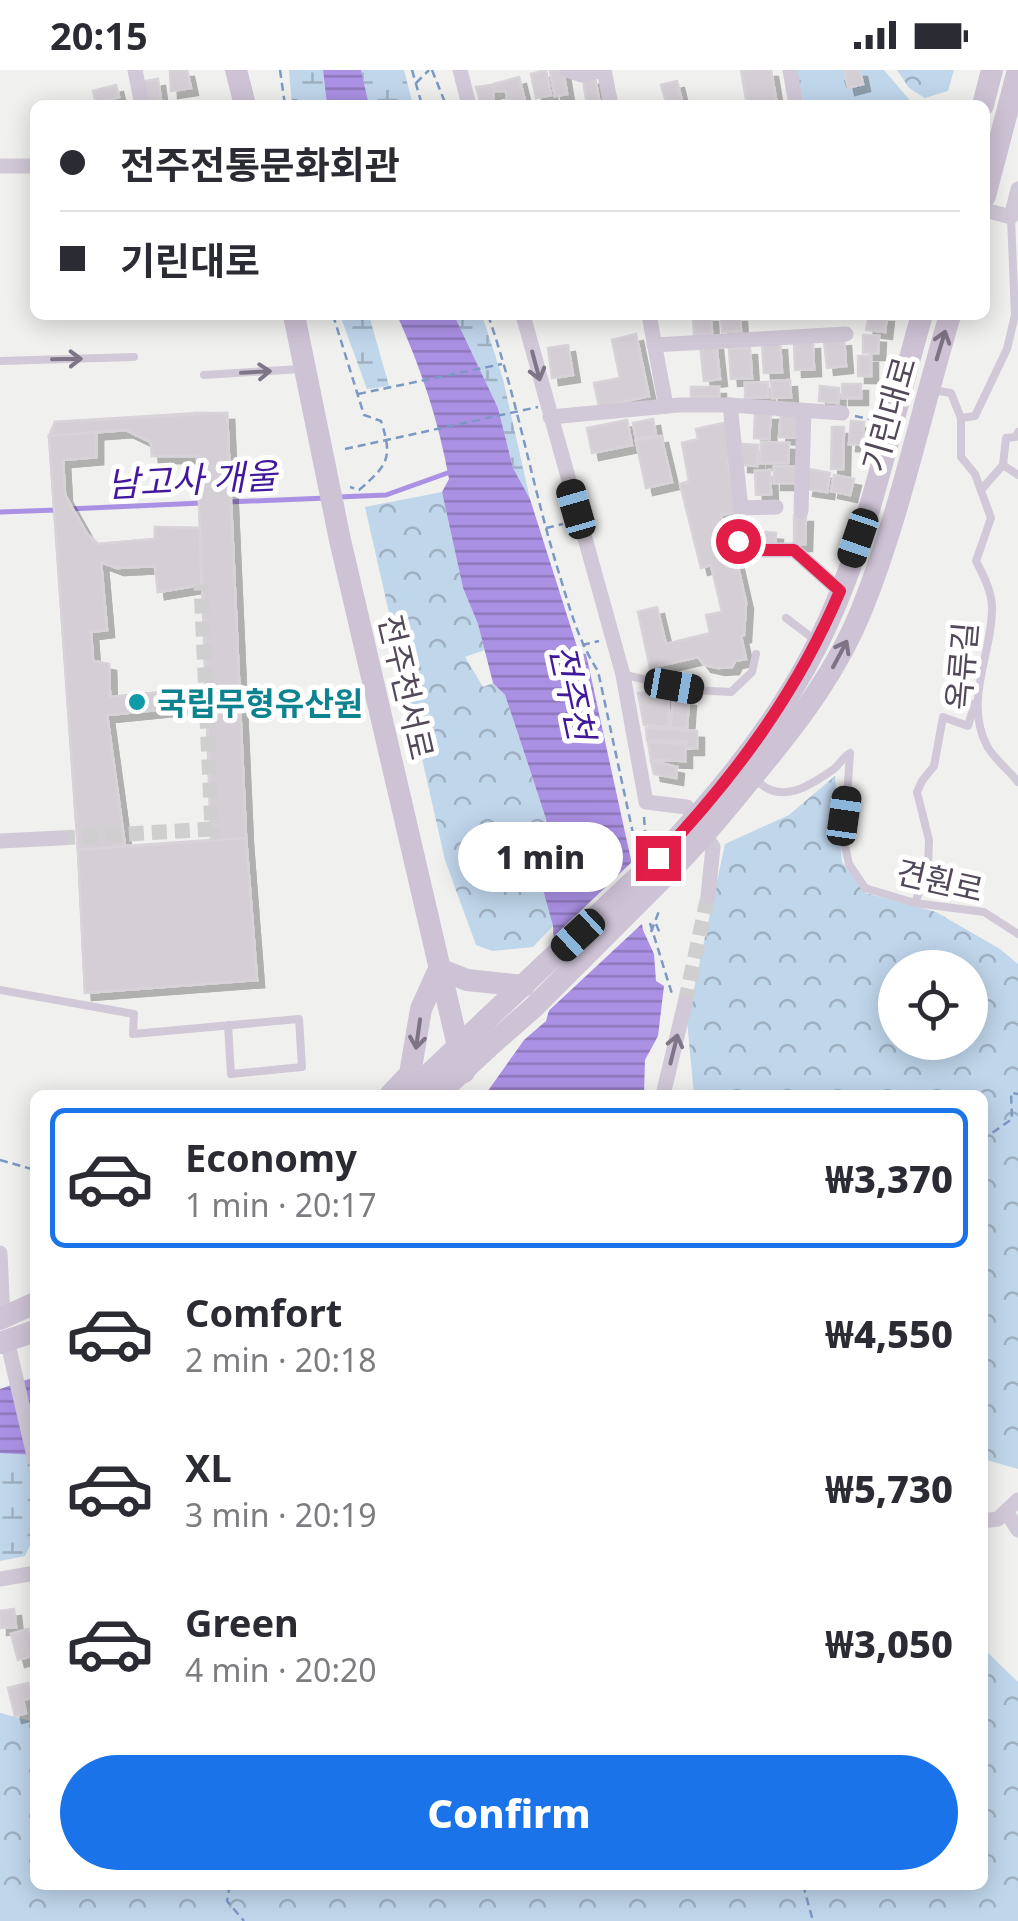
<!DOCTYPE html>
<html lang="en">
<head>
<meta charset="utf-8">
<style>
  :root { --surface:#fff; --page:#f2f2f3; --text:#2b2b33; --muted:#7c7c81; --line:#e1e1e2; --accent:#1a73e8 }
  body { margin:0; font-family:"Noto Sans","Noto Sans KR",sans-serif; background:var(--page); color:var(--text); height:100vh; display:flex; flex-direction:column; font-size:38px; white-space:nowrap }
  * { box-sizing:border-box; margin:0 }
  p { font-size:32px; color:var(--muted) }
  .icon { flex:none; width:55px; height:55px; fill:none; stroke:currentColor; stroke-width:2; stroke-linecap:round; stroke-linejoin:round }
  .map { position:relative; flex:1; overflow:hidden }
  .details { position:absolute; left:30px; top:1020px; width:958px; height:800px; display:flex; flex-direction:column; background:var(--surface); border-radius:15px; box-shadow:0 5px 25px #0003 }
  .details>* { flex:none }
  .banner { position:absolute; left:30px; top:30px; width:960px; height:220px; border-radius:15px; box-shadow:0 5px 25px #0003; display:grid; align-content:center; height:220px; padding:0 30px; background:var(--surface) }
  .buttons { position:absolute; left:878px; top:880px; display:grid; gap:20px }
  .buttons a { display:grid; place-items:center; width:110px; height:110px; border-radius:50%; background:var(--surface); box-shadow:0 5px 25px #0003; font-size:50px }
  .end { position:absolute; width:45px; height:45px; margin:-22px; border:12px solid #e11d48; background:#fff; box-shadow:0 0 0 5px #fff }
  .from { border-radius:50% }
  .bubble { position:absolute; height:70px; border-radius:35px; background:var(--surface); box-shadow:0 5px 25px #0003; font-size:32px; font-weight:800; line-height:70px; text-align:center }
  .car { position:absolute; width:30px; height:60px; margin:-30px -15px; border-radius:12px; box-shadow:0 0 8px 2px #0007; background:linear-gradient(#222 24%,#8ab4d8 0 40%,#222 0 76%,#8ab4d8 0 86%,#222 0) }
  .banner b { display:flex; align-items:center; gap:35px; height:95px; font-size:38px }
  .banner b+b { border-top:2px solid var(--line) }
  .banner i { width:25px; height:25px; background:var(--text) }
  ul { padding:18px 0 0; list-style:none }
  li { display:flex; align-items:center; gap:30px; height:140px; margin:0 20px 15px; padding:0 10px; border:5px solid transparent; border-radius:15px }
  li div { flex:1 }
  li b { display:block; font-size:38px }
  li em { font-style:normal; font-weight:800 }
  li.on { border-color:var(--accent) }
  li>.icon { width:90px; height:90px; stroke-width:1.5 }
  .button { display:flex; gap:20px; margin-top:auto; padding:20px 30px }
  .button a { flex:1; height:115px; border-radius:60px; background:var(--accent); color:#fff; font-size:40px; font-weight:800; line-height:115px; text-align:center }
  .status { display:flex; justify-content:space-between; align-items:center; height:70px; padding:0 50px; background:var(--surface); direction:ltr }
  .status svg { height:28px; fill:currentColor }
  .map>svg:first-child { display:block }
  .forest { fill:url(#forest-crowns); fill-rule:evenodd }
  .wetland { fill:url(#wetland-marsh) }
  .park { fill:url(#park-tufts) }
  .water { fill:url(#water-rules) }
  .pier { fill:#f0f1ee }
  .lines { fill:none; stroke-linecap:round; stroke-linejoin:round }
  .stream { stroke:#ab91e4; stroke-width:5 }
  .building { fill:#d4ced5; stroke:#d8d3d9; stroke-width:2.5; fill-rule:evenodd; filter:url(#shadow) }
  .street-tunnel { stroke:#d0cfd0; stroke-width:15; stroke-dasharray:15 8; stroke-linecap:butt }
  .path { stroke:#7c98c5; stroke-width:2.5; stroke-dasharray:8 5; stroke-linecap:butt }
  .lane { stroke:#d1c9d7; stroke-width:8 }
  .street { stroke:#d1c9d7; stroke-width:15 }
  .secondary { stroke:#cec3d5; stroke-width:22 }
  .path-bridge { stroke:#7c98c5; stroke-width:2.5; stroke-dasharray:8 5; stroke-linecap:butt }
  .secondary-bridge { stroke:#cec3d5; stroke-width:22 }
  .oneway { stroke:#7d7385 }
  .oneway2 { stroke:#7e7586 }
  .route { stroke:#e11d48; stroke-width:12 }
  .culture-dot { fill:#0f9aa8; stroke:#fff; stroke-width:4 }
  .labels { text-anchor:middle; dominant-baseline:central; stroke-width:10; stroke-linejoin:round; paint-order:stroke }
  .street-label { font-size:32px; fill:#52485a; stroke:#fff }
  .culture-label { font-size:32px; font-weight:bold; fill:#0d838f; stroke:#fff; text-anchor:start }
  .water-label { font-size:35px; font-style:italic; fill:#43199c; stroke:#fff }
</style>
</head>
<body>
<div class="status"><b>20:15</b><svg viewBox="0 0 49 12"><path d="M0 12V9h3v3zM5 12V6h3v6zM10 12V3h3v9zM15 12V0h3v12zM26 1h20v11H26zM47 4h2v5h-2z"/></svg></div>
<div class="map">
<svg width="1018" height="1851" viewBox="0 0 1018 1851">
  <defs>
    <pattern id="forest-crowns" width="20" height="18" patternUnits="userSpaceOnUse" patternTransform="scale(2.5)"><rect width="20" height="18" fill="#c0d6eb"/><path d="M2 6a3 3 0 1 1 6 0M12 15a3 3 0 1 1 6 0" fill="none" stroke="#9fb0c1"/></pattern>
    <pattern id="wetland-marsh" width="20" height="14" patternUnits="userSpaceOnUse" patternTransform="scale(2.5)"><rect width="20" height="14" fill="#c0d6eb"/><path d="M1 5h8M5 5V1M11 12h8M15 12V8" fill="none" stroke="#9fb0c1"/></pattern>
    <pattern id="park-tufts" width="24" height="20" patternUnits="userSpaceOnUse" patternTransform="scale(2.5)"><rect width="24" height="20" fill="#c0d6eb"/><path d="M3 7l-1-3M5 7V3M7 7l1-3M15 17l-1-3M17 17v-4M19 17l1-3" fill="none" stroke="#9fb0c1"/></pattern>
    <pattern id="water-rules" width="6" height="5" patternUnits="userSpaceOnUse" patternTransform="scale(2.5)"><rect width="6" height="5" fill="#ab91e4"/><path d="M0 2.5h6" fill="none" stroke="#8e78bc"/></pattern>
    <filter id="shadow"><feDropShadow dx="7" dy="7" stdDeviation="0" flood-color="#0004"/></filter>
  </defs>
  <rect width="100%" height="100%" fill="#f0f1ee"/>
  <g class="forest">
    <polygon points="897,0 954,0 948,21 925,28 909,18"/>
    <polygon points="442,422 463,518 478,554 485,580 465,587 483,617 493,613 505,625 546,749 548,769 537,798 553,856 533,877 492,881 476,875 445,790 365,437"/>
    <path d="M835 706 842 792 866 823 936 842 1000 879 1018 894V1399L983 1389 982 1025H694L687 951 725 774 789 745ZM895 898H970V972H895Z"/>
    <polygon points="983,1578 1018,1612 1018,1851 0,1851 0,1643 35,1652 35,1815 982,1815"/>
  </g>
  <g class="wetland">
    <polygon points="289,0 323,0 327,35 292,35"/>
    <polygon points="361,0 404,0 413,35 369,35"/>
    <polygon points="340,245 369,245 389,316 367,319"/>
    <polygon points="454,245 482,245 503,309 530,429 513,398 498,338"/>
    <polygon points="8,1382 35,1385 35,1465 25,1486 0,1491 0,1383"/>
  </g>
  <polygon class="park" points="796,0 884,0 914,35 804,35"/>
  <g class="water">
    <polygon points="323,0 361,0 369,35 327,35"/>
    <path d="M397 245H454L498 338 513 398 530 429 579 583 586 584 633 799 643 860 654 884 656 911 664 916 658 966 645 990 644 1025H485L524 970 546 951 555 919 553 856 537 798 548 769 546 749 526 688 505 625 493 613 478 554 463 518 442 422 449 409C439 352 421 298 397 245Z"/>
    <polygon points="35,1307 35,1385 0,1383 0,1319"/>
  </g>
  <polygon class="pier" points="636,788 646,850 542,947 550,918 549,871"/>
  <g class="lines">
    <g class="stream">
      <polyline points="338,427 386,425 453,401"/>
      <polyline points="228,432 327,428"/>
      <polyline points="68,439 202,433"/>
      <polyline points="0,442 57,440"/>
    </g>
  </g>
  <g class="building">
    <polygon points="170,0 187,0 191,18 171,21"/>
    <polygon points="546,0 551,25 536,28 531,4"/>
    <polygon points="563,0 567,24 555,26 550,1"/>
    <polygon points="741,0 771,0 777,35 747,35"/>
    <polygon points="844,0 860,0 863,14 848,18"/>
    <polygon points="519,7 526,35 496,35 507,31 506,21 495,21 494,14"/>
    <polygon points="595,7 600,35 587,35 583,10"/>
    <polygon points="158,9 161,30 144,33 140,12"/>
    <polygon points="677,11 683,35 667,35 661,15"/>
    <polygon points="116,15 119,27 96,33 93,21"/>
    <polygon points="492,15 494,32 481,34 476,17"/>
    <polygon points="693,245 711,245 712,264 694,265"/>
    <polygon points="721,245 740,245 741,261 722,262"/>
    <polygon points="869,245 887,245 885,262 866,260"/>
    <polygon points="636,264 649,326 599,337 594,313 620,308 612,270"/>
    <polygon points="863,265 879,266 878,283 863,283"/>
    <polygon points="844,269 846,296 827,298 824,271"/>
    <polygon points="813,272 814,299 795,300 794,273"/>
    <polygon points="716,273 720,309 704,311 700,275"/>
    <polygon points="780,273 782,302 764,303 762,274"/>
    <polygon points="568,275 573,305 552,308 548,278"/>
    <polygon points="750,278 752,308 731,309 729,279"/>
    <rect x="858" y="286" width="13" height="20"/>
    <polygon points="790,310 791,327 772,328 771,311"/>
    <polygon points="768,312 768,327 745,328 745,313"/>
    <rect x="842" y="314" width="19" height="14"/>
    <polygon points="820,316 839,318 838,333 819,331"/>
    <rect x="691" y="317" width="28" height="10"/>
    <polygon points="196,343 227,343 246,768 211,770"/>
    <polygon points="196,343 197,386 152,386 151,372 126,360 49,366 55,352"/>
    <path d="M227 343 246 768 257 910 85 923 78 780 49 366 55 352ZM126 360 151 372 152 386H197L200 458 155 457V469L98 474 87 464 65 425 63 390 96 387V362ZM200 458 206 618 110 627 109 594 93 591 91 562 107 560 101 492 117 498 155 496 158 522 201 515ZM207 635 211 770 125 776 107 645Z"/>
    <polygon points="755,343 771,343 769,369 754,368"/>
    <polygon points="781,343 801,344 800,368 779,367"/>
    <polygon points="653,349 656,365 636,369 633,353"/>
    <polygon points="627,350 632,375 592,383 587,358"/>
    <polygon points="851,351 864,352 862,375 849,374"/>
    <polygon points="728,352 731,389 727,390 738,441 721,445 729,476 733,475 746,532 744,565 741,566 746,589 735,591 732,597 718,598 704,595 698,587 650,598 638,542 657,537 666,574 710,563 706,545 722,542 711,495 701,498 680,414 689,411 682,373 698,369 696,359"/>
    <polygon points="832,357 844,357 843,399 831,399"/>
    <polygon points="96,362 96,387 63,390 65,425 87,464 98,474 155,469 155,457 200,458 201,515 158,522 155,496 117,498 101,492 107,560 91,562 93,591 109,594 110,627 206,618 207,635 107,645 125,776 78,780 49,366"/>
    <polygon points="661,366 672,412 646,418 636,371"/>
    <polygon points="761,372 789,373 788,393 760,393"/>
    <polygon points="742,374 758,375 757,396 741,395"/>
    <polygon points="774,396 800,397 800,413 774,413"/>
    <polygon points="809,399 830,403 827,422 806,419"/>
    <polygon points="770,400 771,424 756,425 755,401"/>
    <polygon points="834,405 854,409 850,425 831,421"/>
    <polygon points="794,445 806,445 805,474 794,474"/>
    <polygon points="750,461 776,463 775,475 750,474"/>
    <polygon points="668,621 669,657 644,655 638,623"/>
    <polygon points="673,627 689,629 687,658 671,657"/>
    <polygon points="646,658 697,661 697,678 686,678 686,671 647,670"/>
    <polygon points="648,672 685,674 685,691 651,690"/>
    <polygon points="651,691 677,697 676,708 654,704"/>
    <polygon points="246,768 257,910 85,923 78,780"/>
    <polygon points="14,1539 16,1557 0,1558 0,1541"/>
    <polygon points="28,1559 35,1585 18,1590 11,1564"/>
    <polygon points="28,1613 31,1628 23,1630 26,1643 15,1646 8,1618"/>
  </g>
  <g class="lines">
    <g class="street-tunnel">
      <polyline points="60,768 212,759 201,515"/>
      <polyline points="685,933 708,826"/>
    </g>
    <g class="path">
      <polyline points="280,0 285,35"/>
      <polyline points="412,0 422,35"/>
      <polyline points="432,0 446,35"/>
      <polyline points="416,13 429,0"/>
      <path d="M333 245 364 345 381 351C393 388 388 395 359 420L350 417"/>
      <path d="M488 245C517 328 532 415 558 500 569 535 577 569 598 601L637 782"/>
      <polyline points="358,324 502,294"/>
      <polyline points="855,346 873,350"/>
      <polyline points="546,458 563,454"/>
      <polyline points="582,575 599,571"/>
      <polyline points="644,747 646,774"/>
      <polyline points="650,853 672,924"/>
      <polyline points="656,854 661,866"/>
      <polyline points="651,862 659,841"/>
      <polyline points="982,1070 1012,1049 1011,1023 1018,1024"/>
      <polyline points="0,1090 35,1100"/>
      <polyline points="230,1815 227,1831 244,1851"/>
      <polyline points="803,1815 813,1851"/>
    </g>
    <g class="lane">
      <polyline points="0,291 134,287"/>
      <polyline points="204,305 300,299"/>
      <path d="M933 320 951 323 961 348V387L975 404 991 448 976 491C983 505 991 519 992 536 993 583 963 630 987 676 994 689 1009 700 1018 712"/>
      <polyline points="961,348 975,346 1007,279 1015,245 1011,147"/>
      <polyline points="1003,395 1006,368 1016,367 1018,362"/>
      <polyline points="981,420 1003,395 1018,405"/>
      <polyline points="786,548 815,570"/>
      <polyline points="625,605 694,620 731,622 752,602 756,584"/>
      <path d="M756 710C781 735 808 717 834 699 840 694 843 687 850 683L844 772 849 794 865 818 915 833 984 842 1018 864"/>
      <polyline points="915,833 928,798 929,770 917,722 922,711 934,696 943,647 968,656 975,633"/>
      <polyline points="0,920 134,944 133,964 299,949 302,997 231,1004 228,955"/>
    </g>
    <g class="street">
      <polyline points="135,0 142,35"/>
      <polyline points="460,0 469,35"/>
      <polyline points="567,0 581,5 604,0 611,35"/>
      <polyline points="790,0 796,35"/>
      <polyline points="0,96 35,96"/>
      <polyline points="985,140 1011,147 1018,119"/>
      <polyline points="523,245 623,605 646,732 687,737 713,777 708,826"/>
      <polyline points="649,245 666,336"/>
      <polyline points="654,275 846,264"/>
      <polyline points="730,335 741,438 738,471 741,480 794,480 840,521"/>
      <polyline points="550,347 679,335 730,335 842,343"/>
      <polyline points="741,438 776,437"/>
      <polyline points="801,441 804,341"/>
      <polyline points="0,771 60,768"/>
      <polyline points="663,1025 685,933"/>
      <polyline points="0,1183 3,1248"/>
      <polyline points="7,1270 35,1390"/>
      <polyline points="1006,1441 1018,1460"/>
      <polyline points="982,1451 998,1449 1018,1430"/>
      <polyline points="0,1509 35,1503"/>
    </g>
    <g class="secondary">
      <polyline points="236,0 245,35"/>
      <polyline points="983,35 992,0"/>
      <polyline points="985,126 1018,0"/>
      <polyline points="294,245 340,470 464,1002"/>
      <path d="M658 788C720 724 778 653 818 573 869 471 890 354 922 245"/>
      <path d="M663 808C699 773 728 737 759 699 800 649 838 599 862 539 900 444 921 342 950 245"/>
      <polyline points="439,899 467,910 524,916"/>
      <polyline points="390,1025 410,1004 421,939 439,899"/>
      <polyline points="407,1025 486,950"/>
      <polyline points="437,1025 493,973"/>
      <polyline points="0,1249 35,1233"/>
      <polyline points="0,1273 35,1261"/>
    </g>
    <polyline class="path-bridge" points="345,379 538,337"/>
    <g class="secondary-bridge">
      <polyline points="486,950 658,788"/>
      <polyline points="493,973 533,938 663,808"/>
    </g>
  </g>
  <defs><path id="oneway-shaft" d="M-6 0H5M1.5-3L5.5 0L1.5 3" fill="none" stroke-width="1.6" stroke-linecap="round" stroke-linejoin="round" transform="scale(2.5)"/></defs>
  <g class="oneway">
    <use href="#oneway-shaft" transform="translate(941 275) rotate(-73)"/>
    <use href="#oneway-shaft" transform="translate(840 584) rotate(-62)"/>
    <use href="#oneway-shaft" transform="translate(418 964) rotate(98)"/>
  </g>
  <g class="oneway2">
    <use href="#oneway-shaft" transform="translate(67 289) rotate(-1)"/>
    <use href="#oneway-shaft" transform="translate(536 296) rotate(75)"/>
    <use href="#oneway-shaft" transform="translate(256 302) rotate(-3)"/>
    <use href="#oneway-shaft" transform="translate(674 979) rotate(-76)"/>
  </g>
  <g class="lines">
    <path class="route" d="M658 788C734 708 797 623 840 521L794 480H740L738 471"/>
  </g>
  <circle class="culture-dot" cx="137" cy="632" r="10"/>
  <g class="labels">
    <g class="street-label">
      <text transform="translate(888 344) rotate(-74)">기린대로</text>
      <text transform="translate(961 596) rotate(-85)">옥류길</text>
      <text transform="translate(407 617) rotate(77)">전주천서로</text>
      <text transform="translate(940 810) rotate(13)">견훤로</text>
    </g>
    <g class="culture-label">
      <text x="157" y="632">국립무형유산원</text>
    </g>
    <g class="water-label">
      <text transform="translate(192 409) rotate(-3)">남고사 개울</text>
      <text transform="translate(573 622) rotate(78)">전주천</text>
    </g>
  </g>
</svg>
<div class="buttons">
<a><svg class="icon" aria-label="locate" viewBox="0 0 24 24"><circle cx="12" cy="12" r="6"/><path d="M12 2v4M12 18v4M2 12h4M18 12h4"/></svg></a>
</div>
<i class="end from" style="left:738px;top:471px"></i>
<i class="end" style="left:658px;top:788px"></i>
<div class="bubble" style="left:458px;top:752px;width:165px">1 min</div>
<i class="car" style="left:576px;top:439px;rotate:344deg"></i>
<i class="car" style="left:858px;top:468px;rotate:199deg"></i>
<i class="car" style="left:674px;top:616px;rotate:100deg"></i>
<i class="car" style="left:844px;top:746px;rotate:8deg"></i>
<i class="car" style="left:578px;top:865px;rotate:227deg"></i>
<div class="banner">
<b><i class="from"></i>전주전통문화회관</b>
<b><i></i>기린대로</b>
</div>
<section class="details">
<ul>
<li class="on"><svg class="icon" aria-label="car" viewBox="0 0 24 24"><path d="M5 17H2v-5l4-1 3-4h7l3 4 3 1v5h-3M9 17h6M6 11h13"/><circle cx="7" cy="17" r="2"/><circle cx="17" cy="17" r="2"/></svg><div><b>Economy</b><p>1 min · 20:17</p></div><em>₩3,370</em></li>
<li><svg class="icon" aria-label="car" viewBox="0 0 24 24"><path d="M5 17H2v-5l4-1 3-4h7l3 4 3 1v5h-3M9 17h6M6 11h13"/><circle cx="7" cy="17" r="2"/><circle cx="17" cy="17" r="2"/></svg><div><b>Comfort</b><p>2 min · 20:18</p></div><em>₩4,550</em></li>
<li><svg class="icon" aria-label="car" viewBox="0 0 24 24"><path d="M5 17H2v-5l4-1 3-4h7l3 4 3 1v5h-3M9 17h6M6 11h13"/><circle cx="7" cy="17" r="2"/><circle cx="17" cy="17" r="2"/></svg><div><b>XL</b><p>3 min · 20:19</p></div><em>₩5,730</em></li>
<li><svg class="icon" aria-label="car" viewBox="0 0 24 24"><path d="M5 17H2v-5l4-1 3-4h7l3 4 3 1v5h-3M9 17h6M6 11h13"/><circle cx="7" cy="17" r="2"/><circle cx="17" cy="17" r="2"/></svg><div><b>Green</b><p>4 min · 20:20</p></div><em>₩3,050</em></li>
</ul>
<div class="button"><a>Confirm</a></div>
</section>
</div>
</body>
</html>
